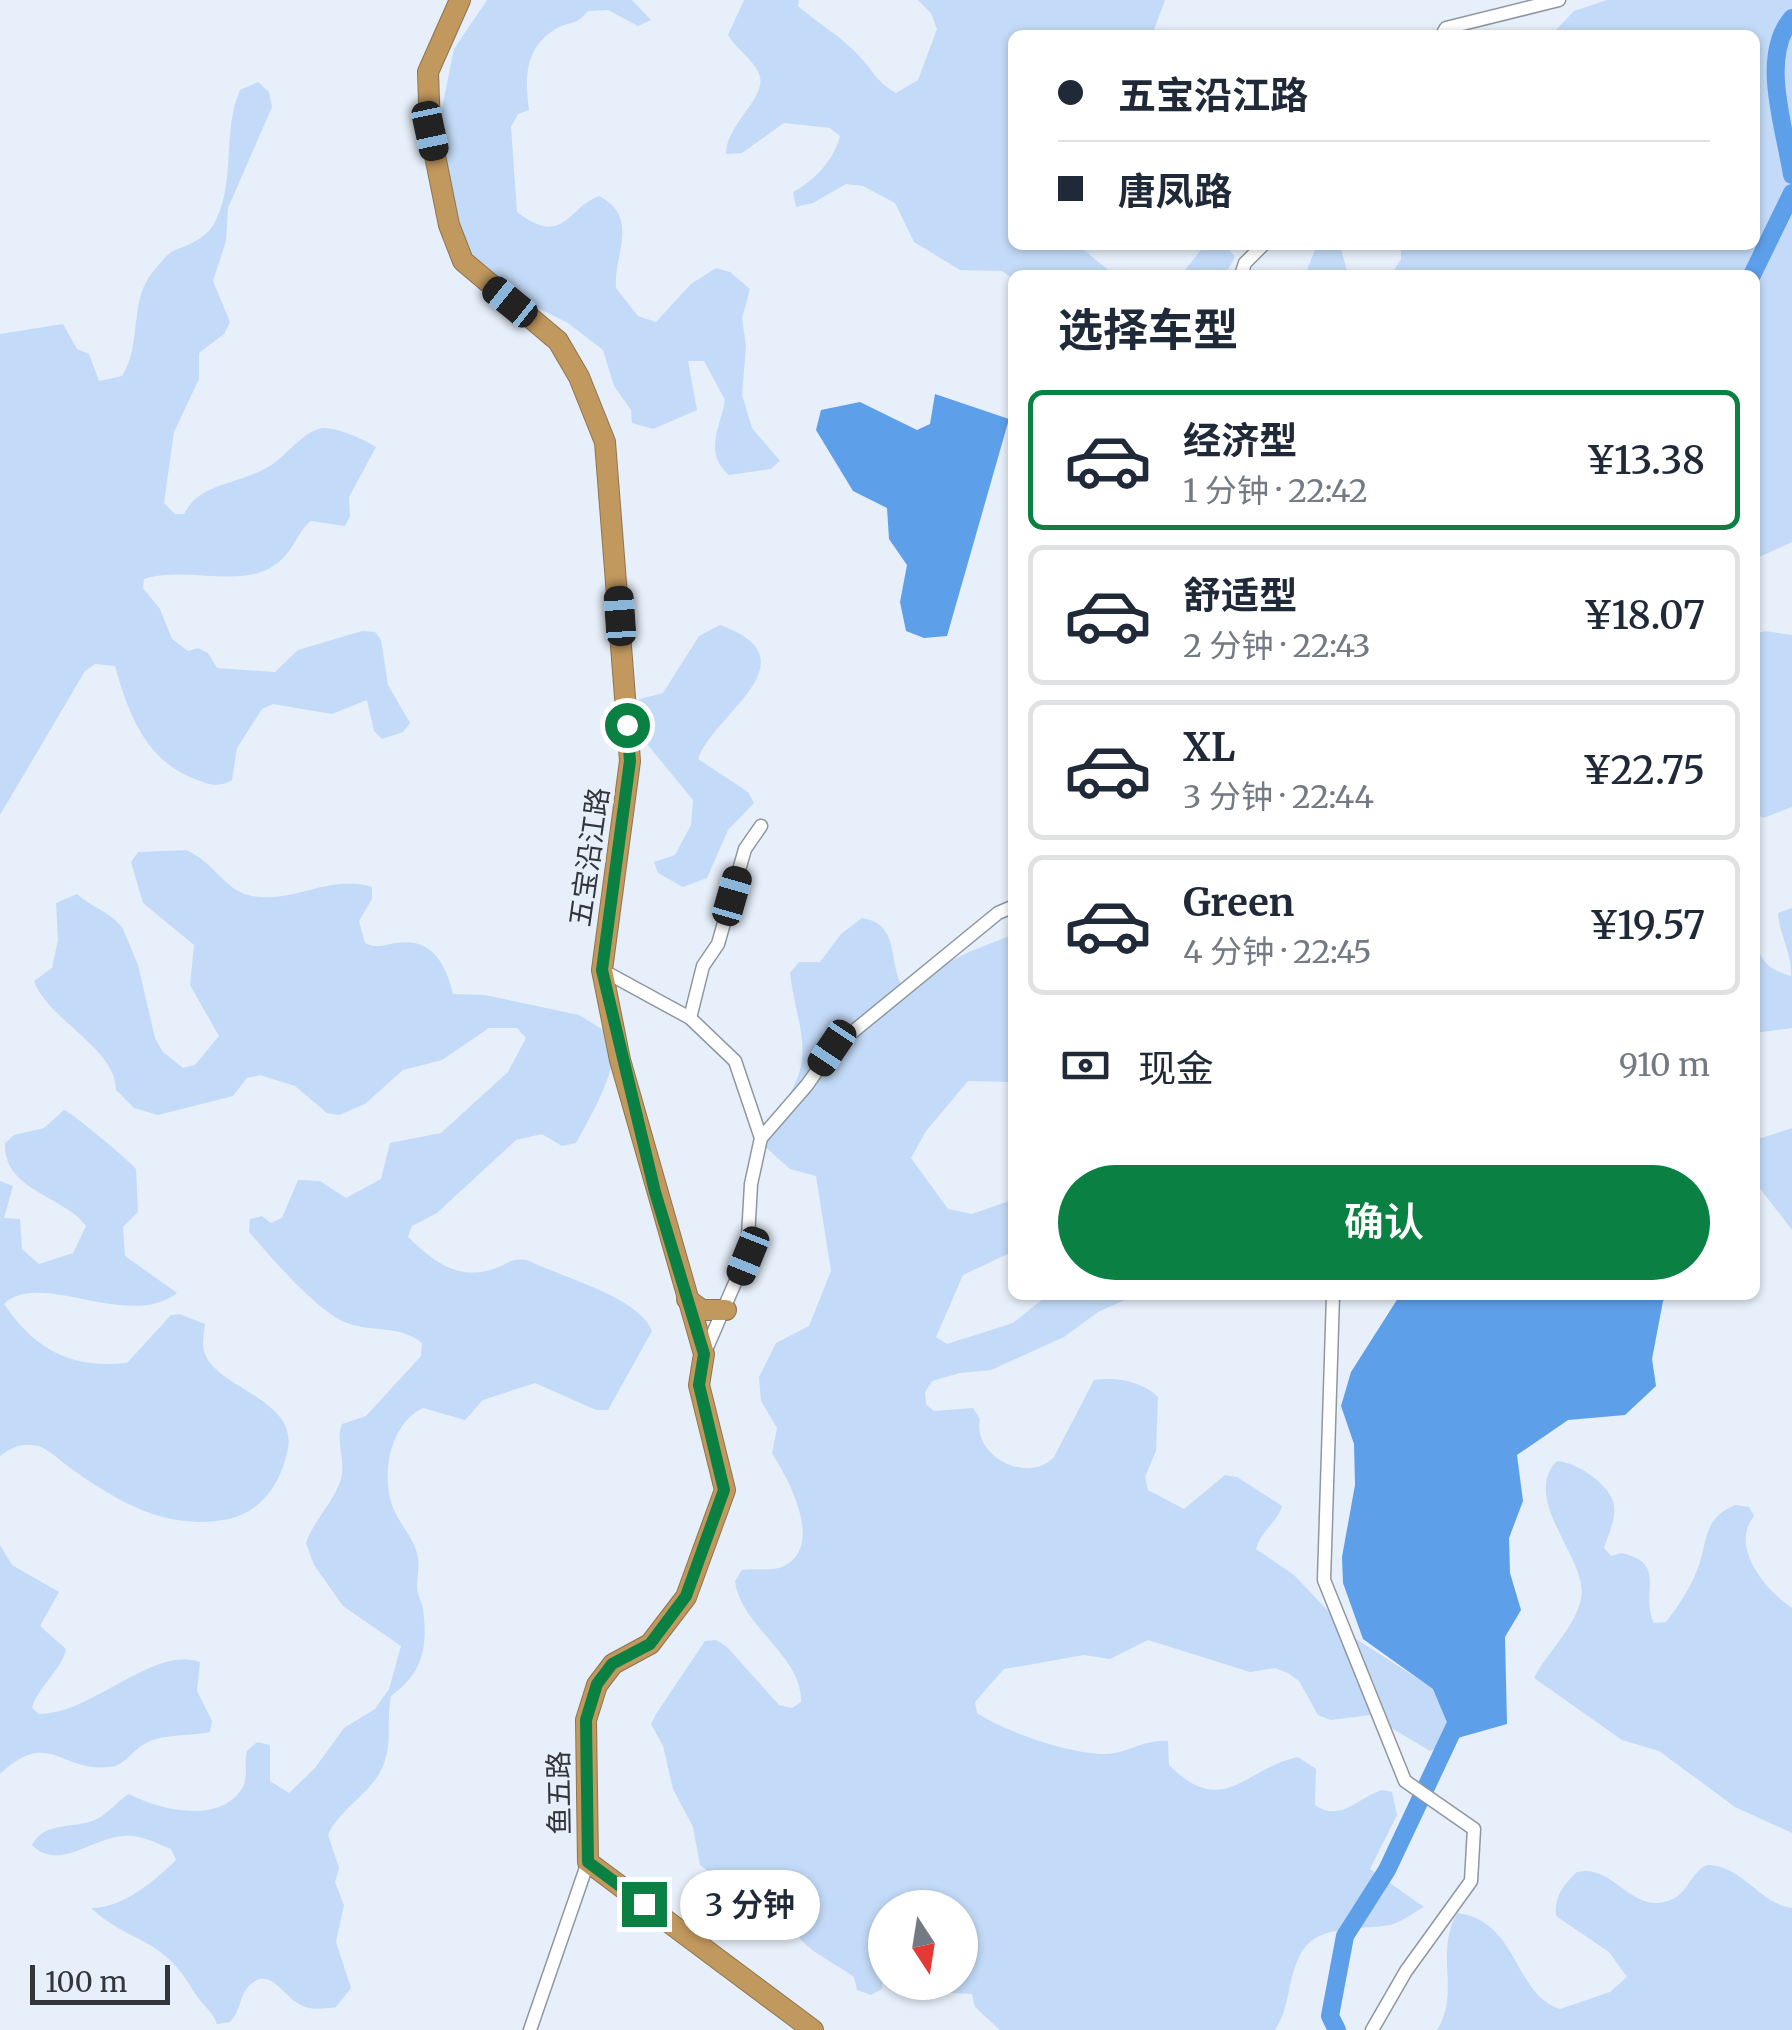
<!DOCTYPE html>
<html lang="zh">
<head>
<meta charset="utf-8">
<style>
  :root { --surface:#fff; --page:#f6f6f7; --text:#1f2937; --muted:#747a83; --line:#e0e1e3; --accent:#0b8043 }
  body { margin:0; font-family:Merriweather,"Noto Sans SC",serif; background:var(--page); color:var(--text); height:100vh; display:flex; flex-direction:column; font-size:38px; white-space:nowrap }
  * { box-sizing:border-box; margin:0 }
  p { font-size:32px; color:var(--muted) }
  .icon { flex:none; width:55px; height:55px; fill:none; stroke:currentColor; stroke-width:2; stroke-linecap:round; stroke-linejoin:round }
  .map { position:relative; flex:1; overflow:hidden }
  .panel { position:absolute; left:1008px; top:270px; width:752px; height:1030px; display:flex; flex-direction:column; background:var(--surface); border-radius:15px; box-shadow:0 2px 8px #0004 }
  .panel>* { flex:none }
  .guide { position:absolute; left:1008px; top:30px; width:752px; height:220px; border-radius:15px; box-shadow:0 2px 8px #0004; display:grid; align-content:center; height:220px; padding:0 50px; background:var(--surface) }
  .needle { width:65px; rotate:168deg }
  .buttons { position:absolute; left:868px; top:1890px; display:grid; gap:20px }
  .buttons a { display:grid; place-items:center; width:110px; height:110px; border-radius:50%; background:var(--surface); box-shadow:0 2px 8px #0004; font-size:50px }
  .scale { position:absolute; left:30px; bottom:25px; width:140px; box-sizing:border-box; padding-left:10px; border:5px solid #323539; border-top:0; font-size:28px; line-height:35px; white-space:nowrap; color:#323539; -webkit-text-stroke:8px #e6effa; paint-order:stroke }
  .end { position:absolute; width:45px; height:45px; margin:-22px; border:12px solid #0b8043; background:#fff; box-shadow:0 0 0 5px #fff }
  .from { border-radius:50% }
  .bubble { position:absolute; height:70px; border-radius:35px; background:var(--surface); box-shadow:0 2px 8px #0004; font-size:32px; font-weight:600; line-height:70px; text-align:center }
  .car { position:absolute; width:30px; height:60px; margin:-30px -15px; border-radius:12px; box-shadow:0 0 8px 2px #0007; background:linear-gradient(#222 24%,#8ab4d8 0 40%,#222 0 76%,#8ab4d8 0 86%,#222 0) }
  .guide b { display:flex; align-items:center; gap:35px; height:95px; font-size:38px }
  .guide b+b { border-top:2px solid var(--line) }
  .guide i { width:25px; height:25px; background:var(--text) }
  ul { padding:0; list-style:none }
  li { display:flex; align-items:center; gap:30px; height:140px; margin:0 20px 15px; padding:0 30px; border:5px solid var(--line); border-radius:15px }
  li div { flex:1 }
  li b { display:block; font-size:38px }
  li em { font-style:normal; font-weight:600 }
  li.on { border-color:var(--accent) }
  li>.icon { width:90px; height:90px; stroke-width:1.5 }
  h2 { padding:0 50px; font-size:45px; line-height:120px }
  .pay { display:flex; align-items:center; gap:25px; height:110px; padding:0 50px; font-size:38px }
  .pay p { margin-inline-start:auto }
  .button { display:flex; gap:20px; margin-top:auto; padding:20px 50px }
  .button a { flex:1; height:115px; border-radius:60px; background:var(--accent); color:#fff; font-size:40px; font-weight:600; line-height:115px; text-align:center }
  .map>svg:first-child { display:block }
  .green { fill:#c3dbf8 }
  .water { fill:#5e9fea }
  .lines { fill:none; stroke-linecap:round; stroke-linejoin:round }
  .river { stroke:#5e9fea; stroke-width:18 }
  .minor-casing { stroke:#8f97a1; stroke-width:15 }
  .highway-casing { stroke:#8f7551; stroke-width:22 }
  .minor { stroke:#fff; stroke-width:12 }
  .highway { stroke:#c1985e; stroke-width:20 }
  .route { stroke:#0b8043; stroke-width:12 }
  .labels { text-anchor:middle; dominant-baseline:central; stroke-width:9; stroke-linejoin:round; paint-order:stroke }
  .street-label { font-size:28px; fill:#323539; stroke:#e6effa }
</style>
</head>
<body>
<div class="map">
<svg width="1792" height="2030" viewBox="0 0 1792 2030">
  <rect width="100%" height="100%" fill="#e6effa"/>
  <g class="green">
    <path d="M487 0H632L651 20 638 26 608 10 588 11C574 28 569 20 554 30 524 49 525 80 529 110L518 114 511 127 517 212C564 248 567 208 599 196 641 218 613 255 616 288L638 316 656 322 691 284 716 268 730 272 750 289 742 318 746 346 742 395 752 428 780 461 771 469 729 475C703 452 720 429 725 400L704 361H688L697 410 653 429 632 423 631 410 614 386 603 350 568 323 518 298 485 271 456 233 439 123 454 49Z"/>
    <path d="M744 0H799L798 6C820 25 850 42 867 65 877 78 881 84 896 93L918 80 937 29 931 13 918 0H1165L1152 35H1012V245H1078L1114 275 1012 278 1002 271 960 270 914 242 895 203 863 186 846 184 813 203 796 207 793 192C814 181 834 160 840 136L830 128 784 123 742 153 726 154C726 124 769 96 759 74 753 59 736 49 728 35Z"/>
    <polygon points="1607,0 1792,0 1792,542 1755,559 1755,275 1391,275 1401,259 1401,245 1755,245 1755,35 1551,35 1574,11"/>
    <path d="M258 82 269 92 272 107 228 208 226 241 213 281 230 322 224 334 199 353V379L174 432 164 503 175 514H184C201 482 236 486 268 467 286 457 305 428 325 428 339 428 365 440 376 447L349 497 350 516 345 526 311 521C295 533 295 554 270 568 237 587 183 566 144 579L143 588 160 609 172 639 188 651 198 648 208 653 217 668 275 672 298 650 362 631 375 632 381 640 388 685 410 723 403 732 382 739 374 731 367 700 332 714 273 704 262 709 237 748 232 780C218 788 210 785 195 779 146 761 128 713 115 666L95 664 85 671 0 815V334L63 324 77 349 89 354 99 381 122 376C142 346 129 301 152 273 157 267 167 254 173 251 190 244 207 239 216 220 236 179 222 131 240 90Z"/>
    <polygon points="1205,245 1225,245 1235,257 1225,275 1181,275"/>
    <polygon points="1317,245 1340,245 1348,275 1305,275"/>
    <path d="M720 625C817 660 713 714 698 759L748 792 754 803 728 830 707 878 683 887 658 873 654 862 675 855 691 825 693 800 629 722 628 702 663 693 699 636Z"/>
    <polygon points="1765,631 1792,635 1792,807 1763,818 1755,812 1755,634"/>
    <path d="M186 850C214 862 224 889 248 895 290 906 330 873 372 887V899L359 921 365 943C377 949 383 945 396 943 432 937 446 964 453 994L485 995 579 1015 613 1036C620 1067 591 1116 576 1143L562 1146 542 1134 516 1140 437 1213 412 1226 408 1237C434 1262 459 1282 496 1268 510 1263 511 1258 527 1260 558 1276 640 1297 652 1331L608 1410H596L535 1383 483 1400 465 1420 423 1408C389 1424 380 1477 394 1510 400 1524 411 1535 416 1550 421 1565 417 1574 417 1587 417 1594 422 1602 423 1609 428 1647 423 1673 391 1696 386 1720 393 1742 383 1766 372 1793 340 1808 328 1835L339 1868 335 1882 344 1905 336 1942 351 1988 336 2007C322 2009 308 2011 296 2002 281 1992 268 1966 249 1986 239 1996 241 2011 230 2022L217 2024C212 2010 201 2004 194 1992 162 1935 131 1945 91 1908 121 1909 155 1881 176 1860L171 1849C156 1843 140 1834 123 1836 91 1838 59 1872 32 1845 45 1820 75 1830 97 1819 109 1813 117 1801 129 1794 159 1810 218 1824 241 1790 250 1778 243 1765 247 1751L257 1742 270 1745V1781L289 1793 315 1768 344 1728 375 1709 389 1689 401 1646 343 1606 314 1565 306 1543C314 1520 334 1502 341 1479 346 1459 335 1442 342 1424L366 1416 421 1356 422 1343C398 1324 374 1333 347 1323 316 1311 272 1258 249 1232L250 1219 262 1216 271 1223 282 1218 298 1180 320 1181 346 1198 381 1179 390 1143 441 1133 508 1072 526 1038 517 1028H489L442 1060 403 1070 365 1104 339 1115 327 1113 295 1086 260 1075 247 1078 233 1096 158 1115 134 1108 116 1090C116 1048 48 1020 34 981L52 968 58 940 56 903 77 894C92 908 112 912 123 929L138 965 155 1038 163 1052 183 1068 195 1065 219 1036 190 985 194 945 143 903 131 862 138 852Z"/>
    <path d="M1792 908V1028L1755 1033V939C1760 962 1770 970 1791 976 1792 952 1780 937 1778 913Z"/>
    <path d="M862 918C900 924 888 960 902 986L969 952 1012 935V1082L968 1081 926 1131 911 1158 948 1209 972 1214 1012 1200V1252L963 1275 936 1337 947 1344 1013 1323 1048 1295H1136L1098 1312 1064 1337 991 1370 960 1373 932 1381 925 1392 926 1404 934 1411 973 1408 980 1419C972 1456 1028 1485 1054 1457L1094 1380C1116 1377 1142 1381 1158 1397L1156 1451 1145 1477 1148 1490 1184 1509 1225 1475 1237 1477 1282 1506C1277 1523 1261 1530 1256 1549L1294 1575 1353 1637 1434 1689 1454 1739 1430 1751 1370 1715 1331 1720 1318 1715 1299 1681 1288 1673 1275 1668 1250 1672 1148 1640 1110 1659 1084 1655 1004 1669 975 1702 977 1713C1005 1732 1073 1755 1106 1754 1129 1753 1144 1739 1168 1741L1169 1765C1224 1820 1245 1768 1298 1757L1316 1769 1315 1805C1340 1823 1359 1797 1382 1790L1392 1792 1397 1815 1370 1869 1424 1907C1413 1913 1402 1922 1390 1925 1362 1930 1320 1924 1303 1950 1286 1977 1292 2004 1275 2030H1000L975 2007 972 1994 933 1992 923 1983 960 1982V1908H885L882 1989 871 1995 857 1990 854 1977C825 1955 786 1946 790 1903L723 1882 700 1865 693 1827 673 1789 663 1746 651 1724 656 1714 705 1641 716 1640 727 1647 779 1705 792 1708 801 1702C803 1656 740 1626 735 1581L742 1570C755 1568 771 1571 782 1567 827 1547 787 1477 772 1453L777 1428 761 1401 759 1377 776 1343 809 1326 831 1271 816 1176 790 1169 753 1136C761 1125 772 1119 780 1108 819 1057 797 1030 790 973L799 962H820L841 934Z"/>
    <path d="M64 1110C71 1112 129 1160 136 1169L138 1212 123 1227 125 1256 177 1293C128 1331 40 1269 4 1304 35 1350 72 1369 127 1363L171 1315 179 1314 205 1324C204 1334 201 1344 205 1354 219 1389 296 1399 288 1448 282 1481 263 1511 229 1519 168 1531 122 1504 73 1470 64 1464 53 1453 43 1448 27 1441 13 1446 0 1456V1181L13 1186 4 1218 20 1219 22 1249 39 1264 73 1253 86 1226C63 1195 3 1191 5 1143L14 1135 44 1128Z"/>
    <polygon points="1792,1128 1792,1230 1755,1182 1755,1140"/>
    <path d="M1557 1461C1576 1462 1606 1482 1613 1501 1618 1516 1608 1535 1604 1548L1611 1556 1621 1553C1669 1563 1639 1593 1654 1623L1666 1622C1679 1605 1692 1586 1699 1565 1708 1538 1704 1518 1735 1505L1749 1507 1754 1516C1729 1547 1766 1591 1792 1608V1833L1735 1807 1659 1751 1622 1740 1534 1678C1547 1653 1575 1627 1581 1599 1590 1561 1519 1499 1557 1461Z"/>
    <path d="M0 1545 12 1565 59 1592 40 1626 66 1649C62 1670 38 1686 32 1708L39 1714C91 1715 154 1645 200 1662L197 1691 212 1721 210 1732C191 1736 163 1734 148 1742 132 1749 126 1766 109 1767 59 1772 49 1728 0 1774Z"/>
    <path d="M1707 1865C1742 1865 1760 1904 1792 1908V2030H1437C1461 1992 1434 1955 1457 1913 1518 1920 1514 1995 1560 2009L1610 1992 1627 1977 1609 1952 1556 1916C1554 1897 1563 1885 1577 1872 1615 1863 1632 1918 1673 1899 1689 1891 1691 1872 1707 1865Z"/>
  </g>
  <g class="water">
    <polygon points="935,394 1009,419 947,636 924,638 906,631 900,602 907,565 889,539 887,508 853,491 816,430 821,410 860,402 917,430 930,424"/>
    <polygon points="1400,1295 1670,1295 1663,1301 1652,1359 1656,1386 1625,1415 1568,1420 1517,1455 1523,1501 1509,1538 1510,1573 1521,1610 1505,1637 1507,1724 1454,1739 1433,1689 1363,1639 1343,1583 1342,1557 1355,1485 1354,1444 1341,1406 1351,1372"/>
  </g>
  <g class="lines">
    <g class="river">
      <path d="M1792 18C1759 57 1785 128 1792 175"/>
      <polyline points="1752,275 1792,193"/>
      <polyline points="1337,2030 1330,2016 1345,1936 1387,1870 1461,1713"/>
    </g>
    <g class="minor-casing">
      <g id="minor">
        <polyline points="1442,35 1446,28 1559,0"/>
        <polyline points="1241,275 1245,263 1263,245"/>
        <polyline points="602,970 690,1018 735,1061 761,1138"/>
        <polyline points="690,1018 703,966 718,944 745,849 761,826"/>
        <polyline points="1333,1295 1324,1580 1405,1781 1474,1829 1471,1881 1406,1971 1372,2030"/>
        <polyline points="705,1352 747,1255 751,1184 761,1138 807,1085 833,1048 998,913 1012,907"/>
        <polyline points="530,2030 588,1862"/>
      </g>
    </g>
    <g class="highway-casing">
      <g id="highway">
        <polyline points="460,0 428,72 430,131 449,225 463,261 558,341 579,377 605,442 630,761 602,970 620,1060 704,1354 699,1385 725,1490 686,1597 650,1644 613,1664 597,1685 586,1720 588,1862 813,2030"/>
        <polyline points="687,1299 702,1310 726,1310"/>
      </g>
    </g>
    <use href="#minor" class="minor"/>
    <use href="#highway" class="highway"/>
  </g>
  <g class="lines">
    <polyline class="route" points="627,725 630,761 602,970 655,1192 704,1354 699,1385 724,1490 686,1596 650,1644 612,1664 597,1684 586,1720 588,1862 644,1904"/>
  </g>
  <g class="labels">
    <g class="street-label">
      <text transform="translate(589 857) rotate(-82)">五宝沿江路</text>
      <text transform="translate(559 1793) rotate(-91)">鱼五路</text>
    </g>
  </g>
</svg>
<div class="buttons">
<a><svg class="needle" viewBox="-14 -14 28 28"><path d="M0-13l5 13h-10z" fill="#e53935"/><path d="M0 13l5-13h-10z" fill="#747a83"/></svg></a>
</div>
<div class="scale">100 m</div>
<i class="end from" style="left:627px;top:725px"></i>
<i class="end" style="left:644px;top:1904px"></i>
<div class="bubble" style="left:680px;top:1870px;width:140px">3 分钟</div>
<i class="car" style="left:430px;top:131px;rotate:168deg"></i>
<i class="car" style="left:510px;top:302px;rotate:309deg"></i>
<i class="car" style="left:620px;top:616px;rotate:356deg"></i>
<i class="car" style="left:732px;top:896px;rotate:16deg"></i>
<i class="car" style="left:832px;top:1048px;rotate:214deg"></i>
<i class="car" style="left:748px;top:1256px;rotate:202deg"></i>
<div class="guide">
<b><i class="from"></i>五宝沿江路</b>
<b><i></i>唐凤路</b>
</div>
<section class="panel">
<h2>选择车型</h2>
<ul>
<li class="on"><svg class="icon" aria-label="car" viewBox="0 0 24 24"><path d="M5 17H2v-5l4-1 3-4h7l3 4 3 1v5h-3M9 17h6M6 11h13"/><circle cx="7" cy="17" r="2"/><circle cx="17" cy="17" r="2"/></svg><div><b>经济型</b><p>1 分钟 · 22:42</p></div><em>¥13.38</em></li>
<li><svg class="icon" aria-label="car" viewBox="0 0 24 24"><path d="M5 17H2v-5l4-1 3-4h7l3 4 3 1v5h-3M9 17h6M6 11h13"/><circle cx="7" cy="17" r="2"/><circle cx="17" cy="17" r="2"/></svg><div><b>舒适型</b><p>2 分钟 · 22:43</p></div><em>¥18.07</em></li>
<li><svg class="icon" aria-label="car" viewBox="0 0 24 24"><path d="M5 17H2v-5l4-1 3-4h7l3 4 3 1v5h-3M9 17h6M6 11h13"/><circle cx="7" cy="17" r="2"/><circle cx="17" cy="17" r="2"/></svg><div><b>XL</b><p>3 分钟 · 22:44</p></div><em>¥22.75</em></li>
<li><svg class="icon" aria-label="car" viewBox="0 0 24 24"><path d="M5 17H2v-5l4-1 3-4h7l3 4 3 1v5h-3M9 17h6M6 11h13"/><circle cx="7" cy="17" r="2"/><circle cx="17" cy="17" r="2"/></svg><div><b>Green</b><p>4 分钟 · 22:45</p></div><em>¥19.57</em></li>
</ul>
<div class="pay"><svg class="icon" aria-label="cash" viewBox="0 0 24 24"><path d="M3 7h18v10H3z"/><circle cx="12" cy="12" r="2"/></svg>现金<p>910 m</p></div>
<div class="button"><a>确认</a></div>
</section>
</div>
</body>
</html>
